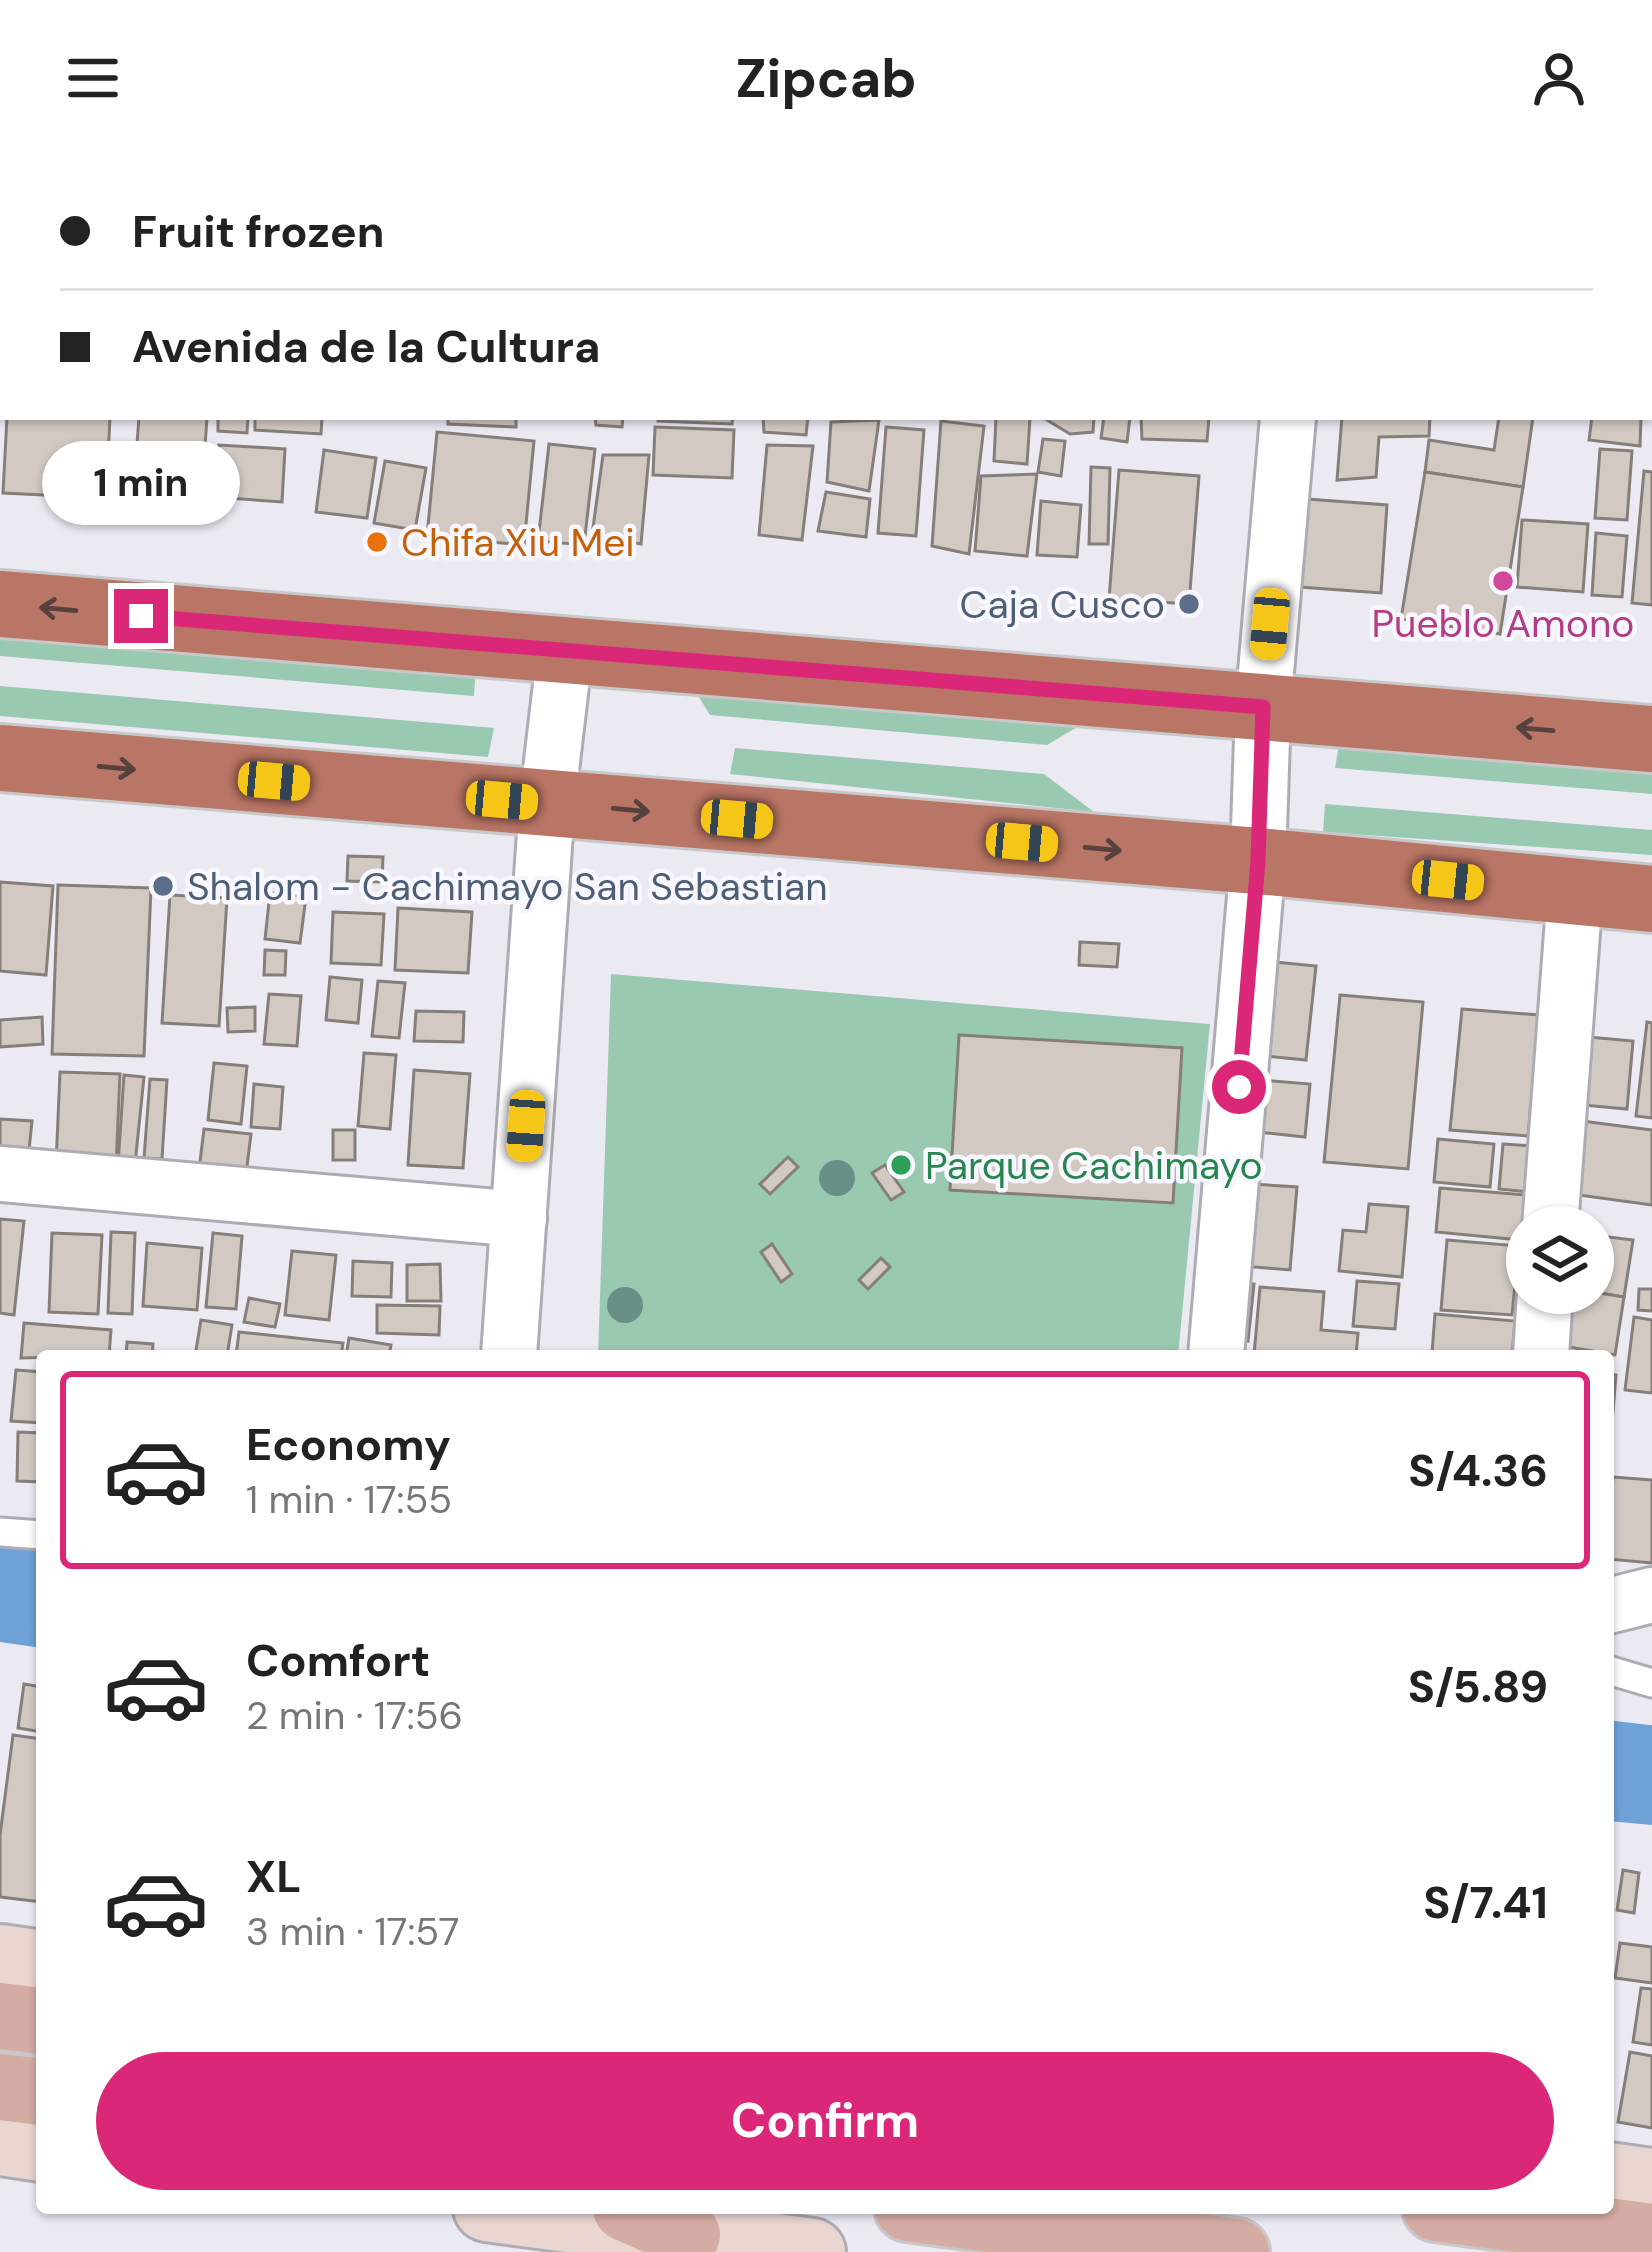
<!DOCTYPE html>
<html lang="en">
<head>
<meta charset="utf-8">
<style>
  :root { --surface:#fff; --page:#f2f2f2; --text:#222; --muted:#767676; --line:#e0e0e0; --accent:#db2777 }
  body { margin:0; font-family:"DM Sans",sans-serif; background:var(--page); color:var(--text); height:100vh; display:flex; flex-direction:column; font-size:45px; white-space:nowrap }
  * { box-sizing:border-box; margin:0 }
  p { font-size:39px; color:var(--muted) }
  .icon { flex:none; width:66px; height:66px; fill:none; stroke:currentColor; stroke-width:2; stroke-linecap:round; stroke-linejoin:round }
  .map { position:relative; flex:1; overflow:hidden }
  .details { position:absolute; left:36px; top:1194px; width:1578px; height:864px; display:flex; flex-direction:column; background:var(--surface); border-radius:12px; box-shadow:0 3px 9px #0004 }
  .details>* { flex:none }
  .hud { position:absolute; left:0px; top:0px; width:1653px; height:264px; box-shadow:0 3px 9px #0004; display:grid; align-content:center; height:264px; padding:0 60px; background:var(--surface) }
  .fabs { position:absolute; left:1506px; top:1050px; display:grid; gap:24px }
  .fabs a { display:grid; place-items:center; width:108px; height:108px; border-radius:50%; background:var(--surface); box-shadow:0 3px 9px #0004; font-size:60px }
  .end { position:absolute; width:54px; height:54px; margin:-27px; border:15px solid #db2777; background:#fff; box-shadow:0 0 0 6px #fff }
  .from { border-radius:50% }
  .bubble { position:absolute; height:84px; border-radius:42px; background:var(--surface); box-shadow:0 3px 9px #0004; font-size:39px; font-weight:700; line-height:84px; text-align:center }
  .car { position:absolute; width:36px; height:72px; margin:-36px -18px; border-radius:15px; box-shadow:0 0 9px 3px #0007; background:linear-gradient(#f5c518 24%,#345 0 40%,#f5c518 0 76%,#345 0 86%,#f5c518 0) }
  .hud b { display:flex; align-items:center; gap:42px; height:114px; font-size:45px }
  .hud b+b { border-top:3px solid var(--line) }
  .hud i { width:30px; height:30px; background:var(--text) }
  ul { padding:21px 0 0; list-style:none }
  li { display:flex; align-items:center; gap:36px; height:198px; margin:0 24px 18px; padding:0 36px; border:6px solid transparent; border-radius:12px }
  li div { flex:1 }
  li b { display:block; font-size:45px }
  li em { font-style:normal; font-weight:700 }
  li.selected { border-color:var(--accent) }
  li>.icon { width:108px; height:108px; stroke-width:1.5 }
  .cta { display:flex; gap:24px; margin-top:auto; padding:24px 60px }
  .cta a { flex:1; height:138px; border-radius:72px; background:var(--accent); color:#fff; font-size:48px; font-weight:700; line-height:138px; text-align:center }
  header { display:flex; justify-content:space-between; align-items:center; height:156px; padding:0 60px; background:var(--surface); font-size:54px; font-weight:700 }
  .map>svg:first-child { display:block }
  .green { fill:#99c9b1 }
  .water { fill:#6fa2d7 }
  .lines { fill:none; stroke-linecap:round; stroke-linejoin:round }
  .river { stroke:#6fa2d7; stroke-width:87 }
  .building { fill:#d2c9c3; stroke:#867e79; stroke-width:3 }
  .lane-casing { stroke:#adacb5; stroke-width:33 }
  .street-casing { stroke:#adacb5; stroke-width:60 }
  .secondary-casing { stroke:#adacb5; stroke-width:72 }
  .primary-casing { stroke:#c8c8c9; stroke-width:72 }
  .highway-casing { stroke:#c8c8c9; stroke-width:72 }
  .lane { stroke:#fff; stroke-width:27 }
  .street { stroke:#fff; stroke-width:54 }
  .secondary { stroke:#ead6d1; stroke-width:66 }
  .primary { stroke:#d5aca3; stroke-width:66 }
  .highway { stroke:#b97565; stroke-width:66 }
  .tree { fill:#6a8f86 }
  .oneway { stroke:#56413e }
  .route { stroke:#db2777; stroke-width:15 }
  .food-dot { fill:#e8710a; stroke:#f8f7ff; stroke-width:4.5 }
  .hotel-dot { fill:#d1479c; stroke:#f8f7ff; stroke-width:4.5 }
  .service-dot { fill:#5c6f8a; stroke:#f8f7ff; stroke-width:4.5 }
  .leisure-dot { fill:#2e9e5b; stroke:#f8f7ff; stroke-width:4.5 }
  .labels { text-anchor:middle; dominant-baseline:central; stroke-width:9; stroke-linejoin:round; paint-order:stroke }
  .food-label { font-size:39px; fill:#c56008; stroke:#f8f7ff; text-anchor:start }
  .service-label { font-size:39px; fill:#4e5e75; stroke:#f8f7ff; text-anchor:end }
  .hotel-label { font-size:39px; fill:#b23c85; stroke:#f8f7ff }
  .leisure-label { font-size:39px; fill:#27864d; stroke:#f8f7ff; text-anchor:start }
</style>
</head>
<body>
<header><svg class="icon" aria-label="menu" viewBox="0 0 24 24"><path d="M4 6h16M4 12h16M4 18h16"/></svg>Zipcab<svg class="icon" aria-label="person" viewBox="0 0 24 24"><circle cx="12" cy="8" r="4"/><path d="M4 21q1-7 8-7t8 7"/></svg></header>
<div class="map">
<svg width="1652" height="2096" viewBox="0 0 1652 2096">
  <rect width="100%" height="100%" fill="#ebeaf3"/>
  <g class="green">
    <polygon points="0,467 476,510 474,540 0,500"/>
    <polygon points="0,530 494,572 488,601 0,560"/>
    <polygon points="692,530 1096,560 1047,589 710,559"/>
    <polygon points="1340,584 1652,612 1652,638 1335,612"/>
    <polygon points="735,592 1044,618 1094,656 730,618"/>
    <polygon points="1325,648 1652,674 1652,699 1323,676"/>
    <polygon points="611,818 1210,868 1178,1200 598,1200"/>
  </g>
  <g class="water">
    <polygon points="0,1426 42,1431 42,1492 0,1486"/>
    <polygon points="1608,1608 1652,1613 1652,1669 1608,1665"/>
  </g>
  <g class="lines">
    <g class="river">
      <polyline points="0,1426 42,1431"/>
      <polyline points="1608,1608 1652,1613"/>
    </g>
  </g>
  <g class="building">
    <polygon points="259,0 354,0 258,3"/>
    <polygon points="7,261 110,261 106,342 3,337"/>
    <polygon points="139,261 207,262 202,333 134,328"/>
    <polygon points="218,261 248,261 247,277 218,275"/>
    <polygon points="255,261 322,261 321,278 255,274"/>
    <polygon points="448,261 516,261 516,271 448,268"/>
    <polygon points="595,261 623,261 622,271 596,269"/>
    <polygon points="658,261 733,261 732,268 658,265"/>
    <polygon points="763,261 808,261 806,279 764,276"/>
    <polygon points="996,261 1030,262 1027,308 994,305"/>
    <polygon points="1042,261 1094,261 1093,276 1070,278"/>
    <polygon points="1104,261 1130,261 1127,286 1101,282"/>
    <polygon points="1141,261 1209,261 1207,285 1142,283"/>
    <polygon points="1342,261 1430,261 1429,280 1379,281 1376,321 1337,324"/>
    <polygon points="1499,261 1533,261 1523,331 1425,316 1429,284 1494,294"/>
    <polygon points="1592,261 1641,261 1640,290 1589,284"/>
    <polygon points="879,264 869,335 827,326 831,266"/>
    <polygon points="941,265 984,270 969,398 932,390"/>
    <polygon points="655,271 734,274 732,322 653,319"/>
    <polygon points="886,271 924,274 916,380 878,377"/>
    <polygon points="437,276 534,285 524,389 427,380"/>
    <polygon points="1043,283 1065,285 1061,320 1038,316"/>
    <polygon points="549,288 595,293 584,389 538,385"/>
    <polygon points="219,289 285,293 282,346 215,341"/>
    <polygon points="767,289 813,290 802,384 759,379"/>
    <polygon points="1600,293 1632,295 1627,364 1595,362"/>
    <polygon points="324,294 376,302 367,362 316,356"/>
    <polygon points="603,299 649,299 641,388 592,379"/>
    <polygon points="385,305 426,312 415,374 374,367"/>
    <polygon points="1091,311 1110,312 1108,388 1089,388"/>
    <polygon points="1119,314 1199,320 1189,448 1109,443"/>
    <polygon points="1644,315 1652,316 1652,449 1632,447"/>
    <polygon points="1425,316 1523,331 1500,478 1401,463"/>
    <polygon points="1037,318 1027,400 975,395 981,320"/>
    <polygon points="826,336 870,343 866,381 818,375"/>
    <polygon points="1307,343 1387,349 1381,437 1300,431"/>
    <polygon points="1041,345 1081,349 1077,401 1037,399"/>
    <polygon points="1522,364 1588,368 1583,436 1517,431"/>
    <polygon points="1596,377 1627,380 1622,441 1592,439"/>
    <polygon points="348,700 383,701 382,726 347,725"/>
    <polygon points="0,726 53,730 46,819 0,815"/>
    <polygon points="58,729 151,732 144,900 52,898"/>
    <polygon points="270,737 306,741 300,787 265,783"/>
    <polygon points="170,739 227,742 219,870 162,867"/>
    <polygon points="398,752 472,756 468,817 395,814"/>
    <polygon points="333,756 384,758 381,809 331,807"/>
    <polygon points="1080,786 1119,788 1117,811 1079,809"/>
    <polygon points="265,794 286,795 285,819 264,819"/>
    <polygon points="1264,805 1316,810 1306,904 1254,899"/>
    <polygon points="330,821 362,824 358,867 326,864"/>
    <polygon points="378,825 405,827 399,882 372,880"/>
    <polygon points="269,838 301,840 297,890 264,888"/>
    <polygon points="1340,839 1423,846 1408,1013 1324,1006"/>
    <polygon points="255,851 255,875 228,876 227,852"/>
    <polygon points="1462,853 1539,859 1528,980 1450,974"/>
    <polygon points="416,855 464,856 463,886 414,885"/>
    <polygon points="42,861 43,888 0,891 0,864"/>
    <polygon points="1647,866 1652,867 1652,962 1636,960"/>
    <polygon points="959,879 1182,892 1173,1047 950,1034"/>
    <polygon points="1578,880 1633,885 1627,953 1572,948"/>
    <polygon points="364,897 396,899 390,973 358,970"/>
    <polygon points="214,907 247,910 241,968 208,964"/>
    <polygon points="414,914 470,918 463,1012 408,1009"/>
    <polygon points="60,916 120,918 116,1011 56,1009"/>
    <polygon points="124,919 144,921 135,1008 118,1009"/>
    <polygon points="150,923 167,924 162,1003 144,1002"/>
    <polygon points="1262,924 1310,928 1305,981 1257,976"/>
    <polygon points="254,928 283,931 280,973 251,971"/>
    <polygon points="0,963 32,965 28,1004 0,1002"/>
    <polygon points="1574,964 1652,974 1652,1049 1564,1037"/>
    <polygon points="204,973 251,978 245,1027 198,1022"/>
    <rect x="333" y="974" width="22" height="30"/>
    <polygon points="1438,983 1494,988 1490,1031 1434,1026"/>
    <polygon points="1503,988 1533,990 1529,1036 1499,1033"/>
    <polygon points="788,1001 798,1011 770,1038 760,1028"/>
    <polygon points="885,1009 904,1036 891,1044 872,1017"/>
    <polygon points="1239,1027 1297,1031 1290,1114 1231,1109"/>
    <polygon points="1440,1032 1526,1039 1521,1084 1436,1076"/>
    <polygon points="1369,1048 1408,1051 1402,1121 1339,1115 1343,1074 1366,1076"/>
    <polygon points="0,1063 24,1065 14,1159 0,1157"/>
    <polygon points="111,1076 135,1077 132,1158 108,1157"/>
    <polygon points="52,1077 102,1079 98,1158 49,1156"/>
    <polygon points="213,1077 242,1080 236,1153 206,1151"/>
    <polygon points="1593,1079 1633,1084 1624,1141 1593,1136"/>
    <polygon points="1447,1084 1519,1090 1512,1159 1441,1154"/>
    <polygon points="147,1087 202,1092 197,1154 143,1150"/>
    <polygon points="772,1088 792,1118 781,1126 761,1096"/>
    <polygon points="292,1095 336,1099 329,1164 285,1159"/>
    <polygon points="881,1102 890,1111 868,1133 859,1124"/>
    <polygon points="353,1105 392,1107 391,1141 352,1140"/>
    <polygon points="440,1108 441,1145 407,1145 407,1109"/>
    <polygon points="1357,1125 1399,1128 1395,1173 1353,1170"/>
    <polygon points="1231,1126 1254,1128 1248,1185 1226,1183"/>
    <polygon points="1260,1131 1324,1136 1321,1174 1358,1177 1356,1200 1254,1199"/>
    <polygon points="1639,1133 1652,1133 1652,1155 1638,1154"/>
    <polygon points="1593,1136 1624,1141 1615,1199 1557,1189 1566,1137"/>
    <polygon points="249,1142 280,1148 275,1171 244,1166"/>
    <polygon points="377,1149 440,1150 439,1179 377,1177"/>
    <polygon points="1435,1158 1515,1165 1512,1200 1432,1197"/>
    <polygon points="1634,1161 1652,1164 1652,1237 1625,1234"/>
    <polygon points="201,1164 232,1169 227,1200 195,1200"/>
    <polygon points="24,1167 111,1174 109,1200 21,1202"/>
    <polygon points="239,1176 343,1187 341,1200 236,1200"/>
    <polygon points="349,1182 391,1189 389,1200 346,1200"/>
    <polygon points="127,1186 153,1188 152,1200 126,1200"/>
    <polygon points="16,1214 42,1216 42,1267 11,1265"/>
    <polygon points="1608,1218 1616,1219 1608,1315"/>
    <polygon points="18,1276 42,1277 42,1326 17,1325"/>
    <polygon points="1613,1321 1652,1324 1652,1407 1608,1403"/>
    <polygon points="24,1528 42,1531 42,1576 18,1572"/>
    <polygon points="13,1579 42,1583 42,1746 0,1741 0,1679"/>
    <polygon points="1623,1714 1639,1717 1634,1757 1617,1754"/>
    <polygon points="1620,1787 1652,1791 1652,1827 1615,1822"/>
    <polygon points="1641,1832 1652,1833 1652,1889 1633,1886"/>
    <polygon points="1630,1896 1652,1900 1652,1972 1618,1966"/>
  </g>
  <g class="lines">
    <g class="lane-casing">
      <g id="lane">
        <polyline points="0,1376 42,1379"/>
        <polyline points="1608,1514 1652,1527"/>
      </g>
    </g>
    <g class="street-casing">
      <g id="street">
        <polyline points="1311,3 1311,0"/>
        <polyline points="0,1018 519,1063"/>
        <polyline points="1550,1071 1575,737"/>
        <polyline points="509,1200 547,648 565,495"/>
        <polyline points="1216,1200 1258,705 1263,551 1288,261"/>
        <polyline points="1541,1200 1545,1137"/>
        <polyline points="1608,1450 1652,1439"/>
      </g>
    </g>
    <g class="secondary-casing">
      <g id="secondary">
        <polyline points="0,1802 42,1808"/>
        <polyline points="0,1986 42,1992"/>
        <polyline points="1608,2020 1652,2026"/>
        <polyline points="487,2052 812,2096"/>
      </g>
    </g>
    <g class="primary-casing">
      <g id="primary">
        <polyline points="0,1860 42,1865"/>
        <polyline points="0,1931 42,1936"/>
        <polyline points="626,2052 687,2079"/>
        <polyline points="908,2052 1236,2096"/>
        <polyline points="1436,2052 1652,2081"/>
      </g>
    </g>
    <g class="highway-casing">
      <g id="highway">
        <polyline points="0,448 1652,583"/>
        <polyline points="0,602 1258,705 1652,743"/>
      </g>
    </g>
    <use href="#lane" class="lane"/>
    <use href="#street" class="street"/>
    <use href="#secondary" class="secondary"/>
    <use href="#primary" class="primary"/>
    <use href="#highway" class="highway"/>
  </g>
  <g class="tree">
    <circle cx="837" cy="1022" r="18"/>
    <circle cx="625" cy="1149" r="18"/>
  </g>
  <defs><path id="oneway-shaft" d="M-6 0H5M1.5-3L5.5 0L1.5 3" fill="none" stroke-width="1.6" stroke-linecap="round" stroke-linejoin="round" transform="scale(3)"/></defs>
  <g class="oneway">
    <use href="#oneway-shaft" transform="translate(58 453) rotate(-175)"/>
    <use href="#oneway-shaft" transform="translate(1535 573) rotate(-175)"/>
    <use href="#oneway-shaft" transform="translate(117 612) rotate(5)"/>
    <use href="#oneway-shaft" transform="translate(631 654) rotate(5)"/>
    <use href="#oneway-shaft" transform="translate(1103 693) rotate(5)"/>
  </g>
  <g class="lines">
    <polyline class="route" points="141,460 1263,551 1258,705 1239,931"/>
  </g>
  <circle class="food-dot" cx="377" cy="386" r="12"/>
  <circle class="hotel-dot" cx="1503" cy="425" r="12"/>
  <g class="service-dot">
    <circle cx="1189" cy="448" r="12"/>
    <circle cx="163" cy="730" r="12"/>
  </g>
  <circle class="leisure-dot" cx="901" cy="1009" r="12"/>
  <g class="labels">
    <g class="food-label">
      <text x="401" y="386">Chifa Xiu Mei</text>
    </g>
    <g class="service-label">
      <text x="1165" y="448">Caja Cusco</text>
      <text x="187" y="730" text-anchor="start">Shalom - Cachimayo San Sebastian</text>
    </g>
    <g class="hotel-label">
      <text x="1503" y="467">Pueblo Amono</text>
    </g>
    <g class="leisure-label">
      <text x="925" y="1009">Parque Cachimayo</text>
    </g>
  </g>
</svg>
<div class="fabs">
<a><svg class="icon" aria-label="layers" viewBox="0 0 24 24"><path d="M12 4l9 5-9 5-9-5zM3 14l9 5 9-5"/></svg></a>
</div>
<i class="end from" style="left:1239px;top:931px"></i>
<i class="end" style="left:141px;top:460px"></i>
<div class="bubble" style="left:42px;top:285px;width:198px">1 min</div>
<i class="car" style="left:1270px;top:468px;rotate:185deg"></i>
<i class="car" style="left:274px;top:625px;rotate:95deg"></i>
<i class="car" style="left:502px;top:644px;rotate:95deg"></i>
<i class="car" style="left:737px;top:663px;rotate:95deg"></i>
<i class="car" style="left:1022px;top:686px;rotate:95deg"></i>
<i class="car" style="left:1448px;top:724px;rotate:96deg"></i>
<i class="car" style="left:526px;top:970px;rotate:184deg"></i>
<div class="hud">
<b><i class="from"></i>Fruit frozen</b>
<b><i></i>Avenida de la Cultura</b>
</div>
<section class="details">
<ul>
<li class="selected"><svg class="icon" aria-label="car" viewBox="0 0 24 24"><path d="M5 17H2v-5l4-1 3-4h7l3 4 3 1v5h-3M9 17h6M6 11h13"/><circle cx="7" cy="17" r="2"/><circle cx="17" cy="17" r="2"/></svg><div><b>Economy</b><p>1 min · 17:55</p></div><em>S/4.36</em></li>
<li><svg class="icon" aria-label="car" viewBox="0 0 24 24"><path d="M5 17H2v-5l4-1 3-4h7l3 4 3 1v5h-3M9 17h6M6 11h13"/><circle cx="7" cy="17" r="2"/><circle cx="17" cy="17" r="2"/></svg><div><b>Comfort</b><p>2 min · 17:56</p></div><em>S/5.89</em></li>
<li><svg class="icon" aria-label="car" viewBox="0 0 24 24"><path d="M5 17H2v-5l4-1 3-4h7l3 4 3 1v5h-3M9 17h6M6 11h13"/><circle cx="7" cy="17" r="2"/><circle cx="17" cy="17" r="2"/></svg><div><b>XL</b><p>3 min · 17:57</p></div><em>S/7.41</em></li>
</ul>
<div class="cta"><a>Confirm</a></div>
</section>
</div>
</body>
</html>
